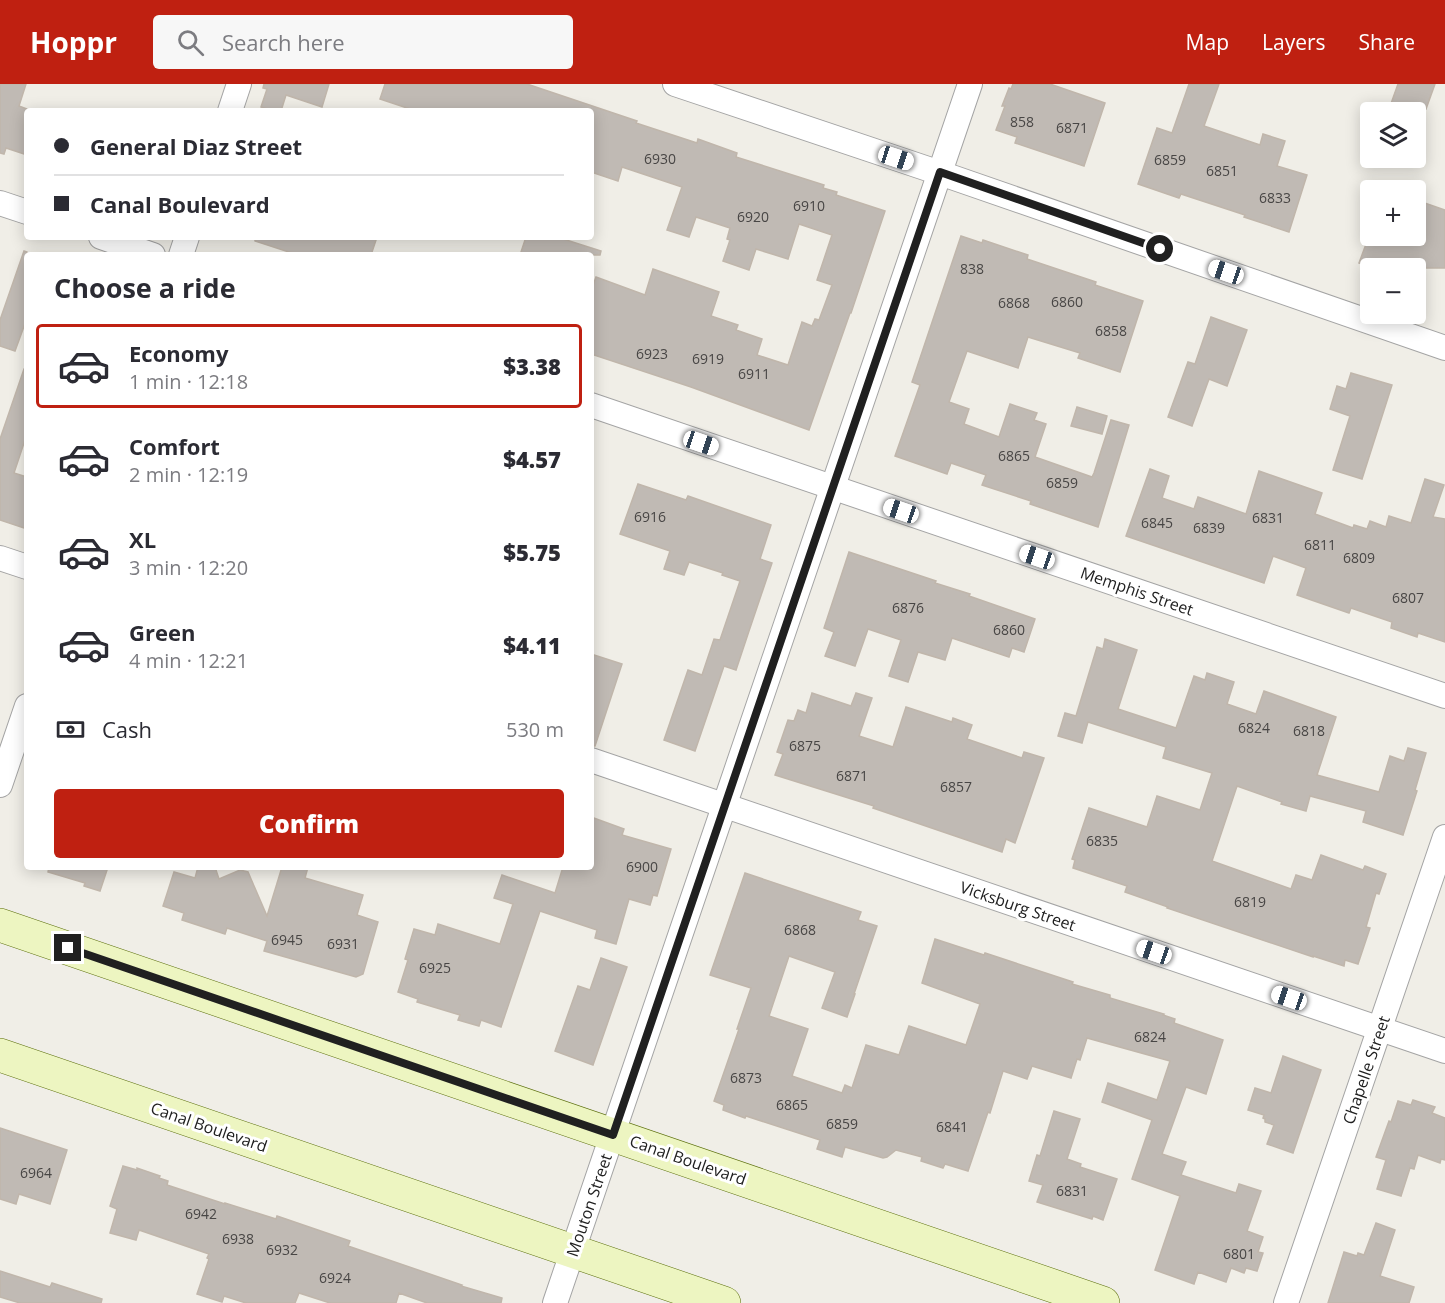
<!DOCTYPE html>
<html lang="en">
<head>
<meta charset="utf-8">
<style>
  :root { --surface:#fff; --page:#f7f7f7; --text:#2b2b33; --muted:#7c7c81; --line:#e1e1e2; --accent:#bf2011 }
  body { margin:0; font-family:"Open Sans",sans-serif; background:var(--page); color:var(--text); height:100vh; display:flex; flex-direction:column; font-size:22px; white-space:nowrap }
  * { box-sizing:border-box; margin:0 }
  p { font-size:20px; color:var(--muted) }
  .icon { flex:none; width:33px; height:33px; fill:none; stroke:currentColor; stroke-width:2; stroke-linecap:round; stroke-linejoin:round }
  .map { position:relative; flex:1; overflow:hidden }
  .drawer { position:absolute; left:24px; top:168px; width:570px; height:618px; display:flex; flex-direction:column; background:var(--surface); border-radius:6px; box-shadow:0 3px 15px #0003 }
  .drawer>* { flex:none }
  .hud { position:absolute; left:24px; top:24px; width:570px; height:132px; border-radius:6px; box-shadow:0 3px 15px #0003; display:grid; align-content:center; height:132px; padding:0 30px; background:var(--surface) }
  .fabs { position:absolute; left:1360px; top:18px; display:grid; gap:12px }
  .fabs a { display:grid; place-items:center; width:66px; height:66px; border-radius:6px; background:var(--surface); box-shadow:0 3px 15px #0003; font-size:30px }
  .end { position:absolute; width:27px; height:27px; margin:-14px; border:8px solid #202020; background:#fff; box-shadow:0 0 0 3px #fff }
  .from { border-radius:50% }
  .car { position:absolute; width:18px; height:36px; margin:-18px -9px; border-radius:8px; box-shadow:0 0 4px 2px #0007; background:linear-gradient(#fff 24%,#345 0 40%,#fff 0 76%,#345 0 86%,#fff 0) }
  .hud b { display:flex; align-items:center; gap:21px; height:57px; font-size:22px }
  .hud b+b { border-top:2px solid var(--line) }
  .hud i { width:15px; height:15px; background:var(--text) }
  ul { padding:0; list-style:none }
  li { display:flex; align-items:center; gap:18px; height:84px; margin:0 12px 9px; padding:0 18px; border:3px solid transparent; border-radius:6px }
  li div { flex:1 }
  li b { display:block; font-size:22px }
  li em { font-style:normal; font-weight:800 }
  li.current { border-color:var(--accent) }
  li>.icon { width:54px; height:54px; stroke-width:1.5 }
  h2 { padding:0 30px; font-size:27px; line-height:72px }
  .pay { display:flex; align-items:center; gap:15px; height:66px; padding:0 30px; font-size:22px }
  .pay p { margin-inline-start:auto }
  .action { display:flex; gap:12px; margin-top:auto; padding:12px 30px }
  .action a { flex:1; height:69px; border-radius:6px; background:var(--accent); color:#fff; font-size:24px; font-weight:800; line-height:69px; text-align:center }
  header { display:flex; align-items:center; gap:36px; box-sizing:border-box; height:84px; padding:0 30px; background:var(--accent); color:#fff }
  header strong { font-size:28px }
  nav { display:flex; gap:33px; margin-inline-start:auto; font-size:21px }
  .search { width:420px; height:54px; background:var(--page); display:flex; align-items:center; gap:15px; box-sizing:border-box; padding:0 21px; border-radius:6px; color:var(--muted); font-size:22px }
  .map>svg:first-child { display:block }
  .building { fill:#c0bab4; stroke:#c0b6ab; stroke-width:1.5 }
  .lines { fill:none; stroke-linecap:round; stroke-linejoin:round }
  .minor-casing { stroke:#a4a4a4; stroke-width:26 }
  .secondary-casing { stroke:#5d700e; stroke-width:34 }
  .minor { stroke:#fff; stroke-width:24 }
  .secondary { stroke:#edf5c1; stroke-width:33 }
  .route { stroke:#202020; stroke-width:8 }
  .labels { text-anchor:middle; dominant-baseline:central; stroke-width:6; stroke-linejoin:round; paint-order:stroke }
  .number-label { font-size:14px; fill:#484645 }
  .street-label { font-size:16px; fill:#202020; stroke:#fff }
</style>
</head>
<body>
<header>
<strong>Hoppr</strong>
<div class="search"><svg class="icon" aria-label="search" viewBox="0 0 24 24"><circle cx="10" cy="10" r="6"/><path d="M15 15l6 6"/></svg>Search here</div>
<nav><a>Map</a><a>Layers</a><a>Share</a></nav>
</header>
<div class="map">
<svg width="1445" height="1219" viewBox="0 0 1445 1219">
  <rect width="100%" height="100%" fill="#f0eee7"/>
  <g class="building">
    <polygon points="0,0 26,0 19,22 27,25 27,71 6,64 4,70 0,69"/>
    <polygon points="264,0 329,0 322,23 286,11 281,27 274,27 261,23 267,5 263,4"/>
    <polygon points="385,0 527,0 637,37 636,39 697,59 698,55 737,69 736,73 824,101 823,104 837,108 836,111 885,127 851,229 850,229 809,346 691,303 591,270 591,207 596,193 645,211 653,185 719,208 711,232 738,241 736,246 762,255 757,271 788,281 802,238 812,242 815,235 819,236 832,201 817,196 832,151 799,140 788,175 756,165 749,186 723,177 730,156 727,155 730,144 696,133 689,153 667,146 682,103 622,83 618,97 591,88 591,27 416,27 380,15"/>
    <polygon points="1013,0 1050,0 1105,19 1084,82 1015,59 1017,53 996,46 1005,22 1002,22 1009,4 1011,5"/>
    <polygon points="1189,0 1219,0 1204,42 1260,61 1263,50 1285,57 1277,82 1307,91 1289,148 1244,133 1245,131 1181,110 1179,114 1138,100 1157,44 1172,49"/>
    <polygon points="1398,0 1435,0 1426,25 1414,21 1411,28 1388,28"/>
    <polygon points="1416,116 1445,126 1445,184 1375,184 1359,179 1369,152 1416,152"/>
    <polygon points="961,152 982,159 983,156 1028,171 1027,175 1096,198 1095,201 1143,217 1120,288 1078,274 1080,269 1028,253 1018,284 967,267 949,318 969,325 964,340 999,353 1010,320 1037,329 1034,336 1046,340 1035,373 1092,393 1094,389 1111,336 1129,341 1098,443 1030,420 1031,417 982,401 986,391 951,379 947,390 895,372 920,301 912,298"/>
    <polygon points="255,153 377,153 371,171 298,171 255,157"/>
    <polygon points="526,153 557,153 601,167 600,171 520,171"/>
    <polygon points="24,167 27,168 27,234 15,267 0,262 0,236"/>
    <polygon points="1211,233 1247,246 1227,302 1209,295 1192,342 1168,333 1188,278 1195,280"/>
    <polygon points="24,285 27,285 27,350 14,389 27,393 27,445 0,436 0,355"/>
    <polygon points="1351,289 1392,301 1362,395 1333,386 1350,332 1330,325 1337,302 1346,305"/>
    <polygon points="1077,323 1107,332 1102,350 1071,342"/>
    <polygon points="1150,385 1169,392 1162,414 1194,425 1198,413 1246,430 1259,387 1322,409 1315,430 1353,444 1354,441 1367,445 1370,437 1386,443 1389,432 1411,439 1425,395 1444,401 1433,433 1445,435 1445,558 1418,549 1417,553 1391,544 1392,538 1351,524 1349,529 1297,511 1306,484 1273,472 1264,499 1126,452"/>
    <polygon points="638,400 686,416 688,412 771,441 760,475 772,479 749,547 736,586 724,582 695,667 664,656 688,586 702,591 714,555 720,556 740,497 722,491 723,489 689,478 684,491 664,485 670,467 620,450"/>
    <polygon points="849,468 936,497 935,499 970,510 969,512 1035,535 1024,568 1012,564 1009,573 952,554 945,576 918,568 908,598 889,592 901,556 868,545 855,582 825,572 834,548 824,544"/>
    <polygon points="1105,555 1137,566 1118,625 1176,644 1194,592 1205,596 1207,589 1234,598 1227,620 1256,630 1264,607 1336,633 1317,691 1379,708 1390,672 1404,677 1408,664 1426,669 1415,706 1417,707 1403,751 1363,738 1366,727 1310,712 1306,727 1281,720 1282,718 1237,702 1212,777 1291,805 1296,791 1312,796 1321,771 1363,786 1365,782 1386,790 1379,810 1376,809 1366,843 1370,844 1358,880 1345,876 1344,882 1313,872 1313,873 1167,824 1168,823 1125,808 1127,802 1073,784 1075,776 1072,775 1089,724 1147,743 1157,712 1200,726 1212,689 1163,674 1166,663 1088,638 1082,659 1058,652 1065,629 1076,632 1097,563 1103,565"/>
    <polygon points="591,570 622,580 595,662 591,662"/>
    <polygon points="812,609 851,622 856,609 872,614 859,652 893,663 906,623 952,638 953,634 972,641 967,655 1022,674 1024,668 1044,674 1015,759 1006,755 1002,768 873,724 874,722 775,691 783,670 777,668 788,636 794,637 798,626 806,629"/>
    <polygon points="591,733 624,745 622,751 671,765 657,812 653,811 650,821 629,815 616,860 595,854 597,846 540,827 501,943 481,936 479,942 458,936 460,931 417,918 418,915 398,908 408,876 405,875 414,845 435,851 438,840 500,860 513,820 494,814 502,791 555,809 563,783 591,783"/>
    <polygon points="49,783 108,783 100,807 84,802 85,799 48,788"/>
    <polygon points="198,783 215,783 219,795 240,786 248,788 267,832 282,783 308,783 305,794 363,811 357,831 378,838 363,890 356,893 264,867 267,857 227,844 225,850 182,836 184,829 163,822 174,788 195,794"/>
    <polygon points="745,789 861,828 858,836 877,842 854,910 855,910 847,933 822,924 835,888 789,872 769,932 808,945 792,992 842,1009 845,1001 852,1004 866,961 899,971 909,942 966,961 980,920 922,899 935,855 984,871 985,869 1073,898 1072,900 1110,911 1110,914 1164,930 1163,931 1175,935 1174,939 1223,956 1206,1010 1186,1003 1162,1070 1186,1078 1181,1091 1236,1109 1239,1100 1261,1107 1247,1147 1263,1153 1258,1168 1263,1169 1257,1187 1246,1184 1244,1189 1231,1184 1226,1198 1198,1188 1194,1200 1155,1186 1180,1112 1132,1095 1152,1036 1102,1018 1108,999 1157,1016 1170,977 1087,954 1080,976 1077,975 1071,994 1032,982 1027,995 1003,987 990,1029 988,1028 968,1087 945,1080 943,1084 921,1077 922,1073 896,1066 887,1073 883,1074 845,1063 842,1073 817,1065 820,1056 746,1032 745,1034 723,1026 724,1021 714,1017 739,945 737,945 751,904 710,891"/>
    <polygon points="601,874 627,883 593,981 555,967 578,902 590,906"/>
    <polygon points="1283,972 1321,986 1293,1069 1267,1060 1274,1041 1265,1038 1265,1035 1263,1034 1264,1031 1248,1026 1255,1004 1271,1009"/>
    <polygon points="1413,1016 1435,1023 1432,1029 1445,1034 1445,1076 1441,1075 1440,1079 1418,1071 1414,1085 1410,1084 1401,1112 1377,1105 1386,1076 1376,1073 1389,1037 1391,1038 1398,1017 1411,1021"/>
    <polygon points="1054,1027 1080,1035 1067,1075 1081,1080 1080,1083 1117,1095 1103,1136 1093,1132 1092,1135 1037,1118 1043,1101 1029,1097 1037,1071 1040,1072"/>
    <polygon points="0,1044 67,1066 50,1120 19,1110 16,1120 0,1115"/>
    <polygon points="123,1082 137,1086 137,1084 160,1092 159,1094 168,1097 167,1101 225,1120 225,1119 276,1135 277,1132 350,1157 348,1162 462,1201 461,1202 502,1214 501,1219 427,1219 399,1209 396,1219 330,1219 299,1209 295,1219 246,1219 224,1212 222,1218 197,1210 209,1175 207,1174 209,1170 139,1146 136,1156 110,1149 117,1125 110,1122"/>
    <polygon points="1376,1139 1395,1146 1380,1192 1414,1203 1409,1219 1328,1219 1344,1168 1357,1172 1358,1169 1364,1171"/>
    <polygon points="0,1187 50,1203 52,1199 102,1215 101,1219 20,1219 0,1213"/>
  </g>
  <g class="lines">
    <g class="minor-casing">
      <g id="minor">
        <polyline points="675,0 940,89 1445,264"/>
        <polyline points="230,27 239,0"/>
        <polyline points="0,119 27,128"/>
        <polyline points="101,153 153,171"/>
        <polyline points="181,171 187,153"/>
        <polyline points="591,321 1445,612"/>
        <polyline points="0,474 27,483"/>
        <polyline points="591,676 1445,967"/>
        <polyline points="0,701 27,622"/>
        <polyline points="555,1219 970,0"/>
        <polyline points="1286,1219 1445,753"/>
      </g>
    </g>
    <g class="secondary-casing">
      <g id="secondary">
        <polyline points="0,841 1103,1219"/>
        <polyline points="0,971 724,1219"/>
      </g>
    </g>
    <use href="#minor" class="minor"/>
    <use href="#secondary" class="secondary"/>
  </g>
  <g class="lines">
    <polyline class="route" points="68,864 613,1051 940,88 1160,165"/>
  </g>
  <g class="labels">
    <g class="number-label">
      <text x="1022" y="37">858</text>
      <text x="1072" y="43">6871</text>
      <text x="660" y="74">6930</text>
      <text x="1170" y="75">6859</text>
      <text x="1222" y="86">6851</text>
      <text x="1275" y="113">6833</text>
      <text x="809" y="121">6910</text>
      <text x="753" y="132">6920</text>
      <text x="972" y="184">838</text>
      <text x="1067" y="217">6860</text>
      <text x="1014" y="218">6868</text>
      <text x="1111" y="246">6858</text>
      <text x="652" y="269">6923</text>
      <text x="708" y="274">6919</text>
      <text x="754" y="289">6911</text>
      <text x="1014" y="371">6865</text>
      <text x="1062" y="398">6859</text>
      <text x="650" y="432">6916</text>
      <text x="1268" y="433">6831</text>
      <text x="1157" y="438">6845</text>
      <text x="1209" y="443">6839</text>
      <text x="1320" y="460">6811</text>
      <text x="1359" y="473">6809</text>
      <text x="1408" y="513">6807</text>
      <text x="908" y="523">6876</text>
      <text x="1009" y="545">6860</text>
      <text x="1254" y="643">6824</text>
      <text x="1309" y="646">6818</text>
      <text x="805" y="661">6875</text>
      <text x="852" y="691">6871</text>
      <text x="956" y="702">6857</text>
      <text x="1102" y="756">6835</text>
      <text x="642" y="782">6900</text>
      <text x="1250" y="817">6819</text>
      <text x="800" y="845">6868</text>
      <text x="287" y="855">6945</text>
      <text x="343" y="859">6931</text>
      <text x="435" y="883">6925</text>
      <text x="1150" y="952">6824</text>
      <text x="746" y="993">6873</text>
      <text x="792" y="1020">6865</text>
      <text x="842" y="1039">6859</text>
      <text x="952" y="1042">6841</text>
      <text x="36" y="1088">6964</text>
      <text x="1072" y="1106">6831</text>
      <text x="201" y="1129">6942</text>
      <text x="238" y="1154">6938</text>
      <text x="282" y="1165">6932</text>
      <text x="1239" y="1169">6801</text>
      <text x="335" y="1193">6924</text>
    </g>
    <g class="street-label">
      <text transform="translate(1137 507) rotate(19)">Memphis Street</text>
      <text transform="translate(1018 822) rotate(19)">Vicksburg Street</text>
      <text transform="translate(1366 986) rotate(-71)">Chapelle Street</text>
      <text transform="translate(209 1043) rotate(19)">Canal Boulevard</text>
      <text transform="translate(688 1076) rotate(19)">Canal Boulevard</text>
      <text transform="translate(589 1121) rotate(-71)">Mouton Street</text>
    </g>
  </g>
</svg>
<div class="fabs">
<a><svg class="icon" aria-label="layers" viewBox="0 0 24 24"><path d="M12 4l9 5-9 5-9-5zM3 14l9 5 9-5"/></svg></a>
<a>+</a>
<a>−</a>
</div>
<i class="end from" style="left:1160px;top:165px"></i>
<i class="end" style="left:68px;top:864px"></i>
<i class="car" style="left:896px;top:74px;rotate:108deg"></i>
<i class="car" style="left:1226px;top:188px;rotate:289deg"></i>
<i class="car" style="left:701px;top:359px;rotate:109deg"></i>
<i class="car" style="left:901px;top:427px;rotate:289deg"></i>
<i class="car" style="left:1037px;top:473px;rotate:289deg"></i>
<i class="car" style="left:1154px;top:868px;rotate:289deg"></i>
<i class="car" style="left:1289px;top:914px;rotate:289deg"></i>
<div class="hud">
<b><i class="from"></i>General Diaz Street</b>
<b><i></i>Canal Boulevard</b>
</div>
<section class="drawer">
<h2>Choose a ride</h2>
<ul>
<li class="current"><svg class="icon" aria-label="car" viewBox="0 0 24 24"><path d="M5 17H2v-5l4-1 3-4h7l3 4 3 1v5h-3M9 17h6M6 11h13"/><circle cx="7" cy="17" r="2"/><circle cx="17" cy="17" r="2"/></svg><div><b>Economy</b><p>1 min · 12:18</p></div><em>$3.38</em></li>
<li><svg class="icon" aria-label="car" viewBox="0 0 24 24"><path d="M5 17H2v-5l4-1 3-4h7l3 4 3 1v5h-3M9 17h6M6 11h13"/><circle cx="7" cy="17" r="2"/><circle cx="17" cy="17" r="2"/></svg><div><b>Comfort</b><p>2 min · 12:19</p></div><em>$4.57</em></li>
<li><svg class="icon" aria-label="car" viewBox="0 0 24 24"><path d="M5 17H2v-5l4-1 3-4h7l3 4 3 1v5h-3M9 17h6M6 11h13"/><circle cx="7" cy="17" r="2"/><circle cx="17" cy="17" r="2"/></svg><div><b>XL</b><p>3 min · 12:20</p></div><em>$5.75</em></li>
<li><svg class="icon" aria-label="car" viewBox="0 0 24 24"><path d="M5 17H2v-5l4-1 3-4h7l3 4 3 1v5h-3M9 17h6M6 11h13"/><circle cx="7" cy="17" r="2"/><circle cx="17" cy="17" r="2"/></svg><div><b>Green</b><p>4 min · 12:21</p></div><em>$4.11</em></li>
</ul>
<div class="pay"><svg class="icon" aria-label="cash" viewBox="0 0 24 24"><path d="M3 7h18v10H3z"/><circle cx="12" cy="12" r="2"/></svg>Cash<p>530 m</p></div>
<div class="action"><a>Confirm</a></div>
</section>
</div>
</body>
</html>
